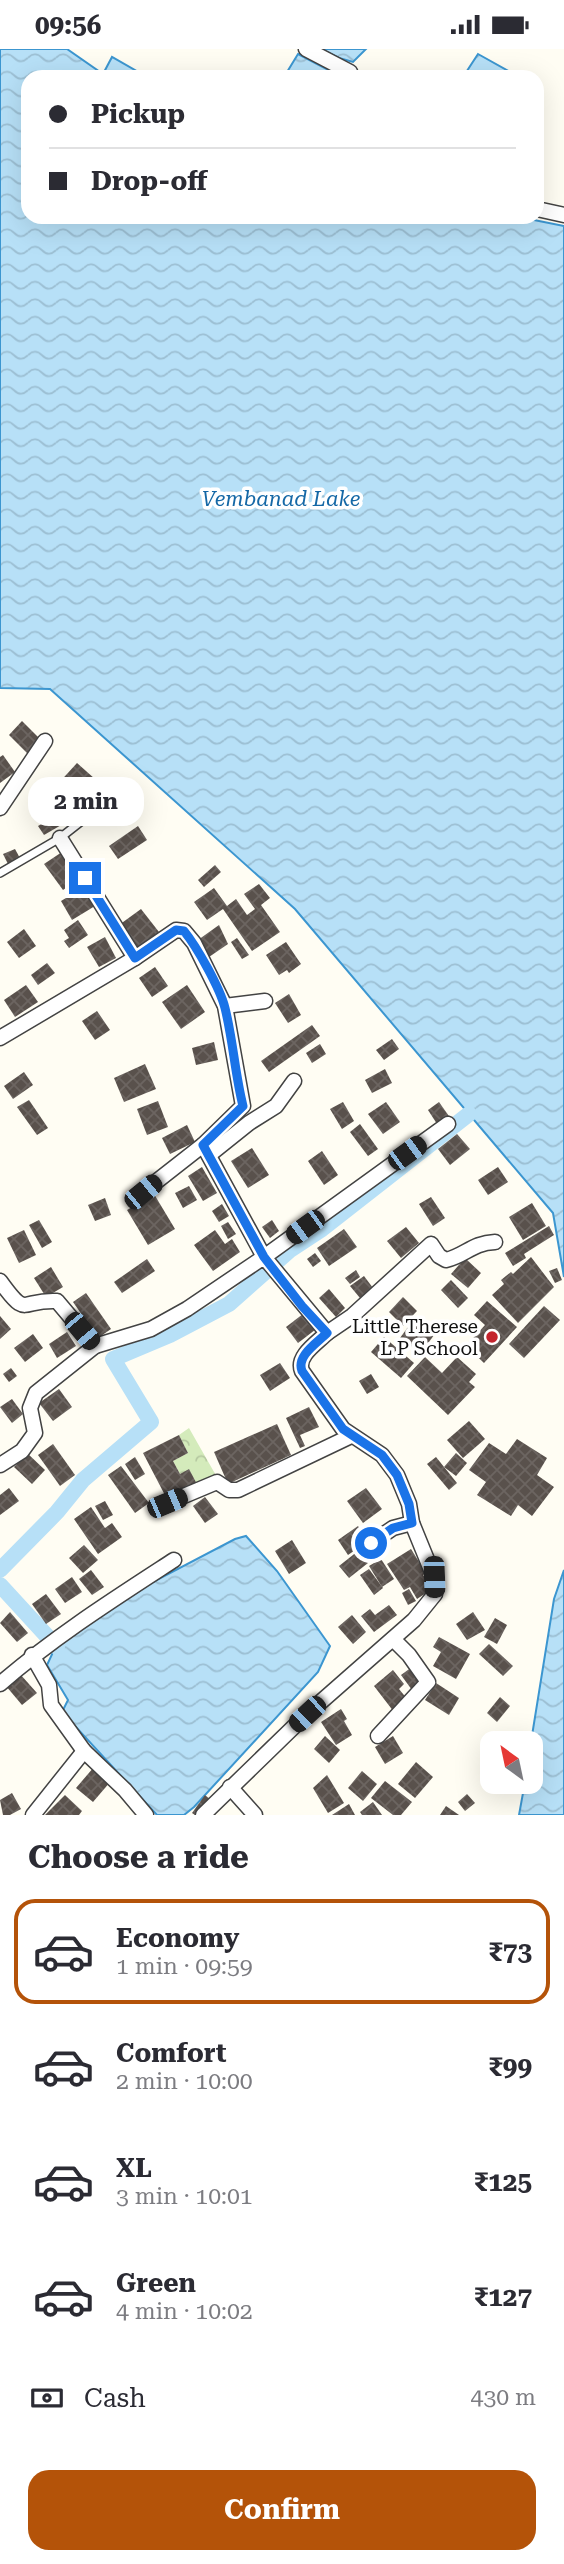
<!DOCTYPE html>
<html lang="en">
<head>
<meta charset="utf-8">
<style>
  :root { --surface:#fff; --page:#f7f7f7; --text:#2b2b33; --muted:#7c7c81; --line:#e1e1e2; --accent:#b45309 }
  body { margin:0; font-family:"Roboto Serif",serif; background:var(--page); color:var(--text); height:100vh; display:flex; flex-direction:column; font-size:26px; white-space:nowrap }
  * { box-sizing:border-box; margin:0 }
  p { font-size:23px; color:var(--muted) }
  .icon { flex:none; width:38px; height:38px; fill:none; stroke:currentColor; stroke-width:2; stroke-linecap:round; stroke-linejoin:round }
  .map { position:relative; height:1766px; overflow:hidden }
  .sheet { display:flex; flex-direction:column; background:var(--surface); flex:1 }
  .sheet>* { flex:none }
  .guide { position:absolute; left:21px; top:21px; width:523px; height:154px; border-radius:21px; box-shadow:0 7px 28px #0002; display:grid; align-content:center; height:154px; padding:0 28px; background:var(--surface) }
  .needle { width:46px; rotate:327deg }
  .tools { position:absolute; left:480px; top:1682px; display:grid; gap:14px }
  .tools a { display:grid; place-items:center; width:63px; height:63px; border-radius:14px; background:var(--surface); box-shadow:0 7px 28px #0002; font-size:35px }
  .end { position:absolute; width:32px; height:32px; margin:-16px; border:9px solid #1a73e8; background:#fff; box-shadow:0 0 0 4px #fff }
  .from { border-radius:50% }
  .bubble { position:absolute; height:49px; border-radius:21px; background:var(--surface); box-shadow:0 7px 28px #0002; font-size:23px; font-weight:700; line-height:49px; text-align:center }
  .car { position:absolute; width:21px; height:42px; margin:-21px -10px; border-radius:9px; box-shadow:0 0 5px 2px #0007; background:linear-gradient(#222 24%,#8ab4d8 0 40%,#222 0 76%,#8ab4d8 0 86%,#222 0) }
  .guide b { display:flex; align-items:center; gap:24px; height:66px; font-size:26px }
  .guide b+b { border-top:2px solid var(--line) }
  .guide i { width:18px; height:18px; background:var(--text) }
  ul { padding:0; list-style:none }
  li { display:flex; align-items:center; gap:21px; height:105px; margin:0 14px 10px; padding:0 14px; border:4px solid transparent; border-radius:21px }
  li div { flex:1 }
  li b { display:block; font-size:26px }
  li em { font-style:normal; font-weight:700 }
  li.selected { border-color:var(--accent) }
  li>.icon { width:63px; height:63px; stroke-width:1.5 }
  h2 { padding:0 28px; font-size:32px; line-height:84px }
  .pay { display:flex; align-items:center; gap:18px; height:77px; padding:0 28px; font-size:26px }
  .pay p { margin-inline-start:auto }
  .button { display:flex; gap:14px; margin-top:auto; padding:14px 28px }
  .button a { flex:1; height:80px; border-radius:21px; background:var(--accent); color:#fff; font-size:28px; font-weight:700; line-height:80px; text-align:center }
  .status { display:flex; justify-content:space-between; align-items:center; height:49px; padding:0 35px; background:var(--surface); direction:ltr }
  .status svg { height:19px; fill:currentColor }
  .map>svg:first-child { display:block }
  .park { fill:url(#park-crowns) }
  .water { fill:url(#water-waves); stroke:#3c96d0; stroke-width:2 }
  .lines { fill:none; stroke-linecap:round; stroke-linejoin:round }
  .canal { stroke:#b7e0f7; stroke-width:16 }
  .building { fill:url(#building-cross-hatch) }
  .lane-casing { stroke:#434343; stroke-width:10 }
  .street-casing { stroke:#434343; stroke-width:17 }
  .lane { stroke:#fff; stroke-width:7 }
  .street { stroke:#fff; stroke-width:14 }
  .route { stroke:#1a73e8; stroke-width:9 }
  .poi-dot { fill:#c4242d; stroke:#fff; stroke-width:2.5 }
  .labels { text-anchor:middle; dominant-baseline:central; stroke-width:7; stroke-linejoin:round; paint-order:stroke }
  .poi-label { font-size:19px; fill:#101010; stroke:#fff; text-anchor:end }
  .water-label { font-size:21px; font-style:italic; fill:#1568a6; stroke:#fff }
</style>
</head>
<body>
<div class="status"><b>09:56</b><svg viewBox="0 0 49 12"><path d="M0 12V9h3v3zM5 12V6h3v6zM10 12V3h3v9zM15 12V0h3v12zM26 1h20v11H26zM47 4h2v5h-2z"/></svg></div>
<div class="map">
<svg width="564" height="1766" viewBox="0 0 564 1766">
  <defs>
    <pattern id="park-crowns" width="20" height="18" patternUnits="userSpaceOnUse" patternTransform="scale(1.75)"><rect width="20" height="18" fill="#d4ebbb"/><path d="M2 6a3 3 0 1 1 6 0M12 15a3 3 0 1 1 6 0" fill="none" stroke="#b5c8a0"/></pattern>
    <pattern id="water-waves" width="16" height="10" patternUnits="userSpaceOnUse" patternTransform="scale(1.75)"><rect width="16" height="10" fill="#b7e0f7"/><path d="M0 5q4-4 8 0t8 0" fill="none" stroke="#9cbfd3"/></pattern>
    <pattern id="building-cross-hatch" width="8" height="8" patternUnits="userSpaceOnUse" patternTransform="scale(1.75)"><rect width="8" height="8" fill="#59514c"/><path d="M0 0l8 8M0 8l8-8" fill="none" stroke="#6c6561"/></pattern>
  </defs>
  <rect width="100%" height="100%" fill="#fffdf3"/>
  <polygon class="park" points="189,1379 218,1430 198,1437 189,1421 180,1425 173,1412 188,1404 179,1386"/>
  <g class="water">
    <polygon points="0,0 67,0 103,25 112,8 147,28 28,28 28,168 519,168 564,177 564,1228 553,1164 295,860 50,640 0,639"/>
    <polygon points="321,0 366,0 353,13 339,9"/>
    <polygon points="298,5 342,28 284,28"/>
    <polygon points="478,5 519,28 463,28"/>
    <polygon points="246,1487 277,1522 330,1597 318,1623 194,1758 184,1766 157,1766 62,1663 68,1651 47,1616 54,1601 65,1591 147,1536 235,1490"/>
    <polygon points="564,1521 564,1766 519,1766 525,1733 530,1732 530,1699 554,1550"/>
  </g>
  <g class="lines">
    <g class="canal">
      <polyline points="0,1521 57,1463 83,1431 151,1373 113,1310 170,1286 229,1255 290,1201 322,1180 469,1065"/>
      <polyline points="0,1536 57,1598"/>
    </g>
  </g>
  <g class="building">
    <polygon points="22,672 41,691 28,705 9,686"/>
    <polygon points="3,706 15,723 0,734 0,708"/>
    <polygon points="77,714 95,730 74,753 56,737"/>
    <polygon points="76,755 82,764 44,786 38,777"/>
    <polygon points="138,777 147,791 118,810 109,797"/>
    <polygon points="15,800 21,811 9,817 3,805"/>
    <polygon points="62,803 80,829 63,841 44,815"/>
    <polygon points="215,816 221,823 204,838 198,831"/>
    <polygon points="259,835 270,849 261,856 280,883 252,902 223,860 207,871 194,853 214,839 227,857 236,850 247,866 255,860 244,845"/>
    <polygon points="84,838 95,857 72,871 61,852"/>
    <polygon points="141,860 159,883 137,900 119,876"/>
    <polygon points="78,871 88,886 69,899 64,892 69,889 64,881"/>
    <polygon points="219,876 228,895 209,908 198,891"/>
    <polygon points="24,880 36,897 19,909 7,893"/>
    <polygon points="105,888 116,909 99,918 87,898"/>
    <polygon points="237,889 249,906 242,910 231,893"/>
    <polygon points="286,893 301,915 289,924 287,921 279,926 266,906"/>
    <polygon points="47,914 55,924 38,936 31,926"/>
    <polygon points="155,918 168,937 152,948 139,929"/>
    <polygon points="26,936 38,953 15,968 4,951"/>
    <polygon points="187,936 205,963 181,980 162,953"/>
    <polygon points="289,945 301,966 288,974 275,954"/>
    <polygon points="97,962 110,981 95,991 82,972"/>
    <polygon points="312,976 320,987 269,1023 261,1012"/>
    <polygon points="392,990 399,1000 384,1011 376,1001"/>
    <polygon points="214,993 218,1011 196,1016 192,999"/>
    <polygon points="320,995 326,1005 312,1014 306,1004"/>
    <polygon points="145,1015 156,1040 124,1053 114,1029"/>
    <polygon points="385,1020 392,1034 372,1044 365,1031"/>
    <polygon points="24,1023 33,1036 13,1050 4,1037"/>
    <polygon points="29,1051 48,1079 37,1086 17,1058"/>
    <polygon points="158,1052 168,1078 147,1086 137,1060"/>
    <polygon points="343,1053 354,1072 342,1080 330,1060"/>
    <polygon points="386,1053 400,1073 383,1085 368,1065"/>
    <polygon points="439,1053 451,1070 439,1078 428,1061"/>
    <polygon points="360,1075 378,1100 368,1107 350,1083"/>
    <polygon points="187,1076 195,1093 170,1105 162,1089"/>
    <polygon points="457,1085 470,1100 450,1116 438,1100"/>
    <polygon points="252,1099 269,1126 248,1139 231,1112"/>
    <polygon points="322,1102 338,1126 324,1136 308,1112"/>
    <polygon points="202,1118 217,1144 203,1152 188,1127"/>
    <polygon points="498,1118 508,1133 488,1146 478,1131"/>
    <polygon points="189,1137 197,1151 183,1159 175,1144"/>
    <polygon points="154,1145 175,1180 148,1196 127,1161"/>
    <polygon points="431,1148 445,1169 433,1177 419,1155"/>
    <polygon points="105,1149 111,1166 95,1172 88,1156"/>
    <polygon points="532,1154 546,1177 523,1191 509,1168"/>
    <polygon points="222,1155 229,1167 219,1173 212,1162"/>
    <polygon points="39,1171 52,1193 42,1199 29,1176"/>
    <polygon points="272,1171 279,1182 270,1189 262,1178"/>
    <polygon points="228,1173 236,1185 228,1190 221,1177"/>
    <polygon points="549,1177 554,1186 524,1205 526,1209 513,1217 505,1204"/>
    <polygon points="406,1178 419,1194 401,1209 387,1192"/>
    <polygon points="344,1180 357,1198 329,1217 317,1199"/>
    <polygon points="24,1181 36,1206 19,1214 7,1189"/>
    <polygon points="215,1181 225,1195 232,1190 240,1203 213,1222 194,1196"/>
    <polygon points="315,1204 321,1212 313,1218 307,1210"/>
    <polygon points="531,1208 554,1238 518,1274 492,1246 504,1235 501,1231 511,1223 513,1225"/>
    <polygon points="465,1209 481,1224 468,1239 451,1225"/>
    <polygon points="147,1210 155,1222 122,1244 114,1233"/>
    <polygon points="51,1218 63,1238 46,1248 34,1229"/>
    <polygon points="557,1219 562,1231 555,1234 549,1222"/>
    <polygon points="356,1221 360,1228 350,1235 345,1229"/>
    <polygon points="364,1227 373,1239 360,1249 350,1237"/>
    <polygon points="451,1231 468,1249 458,1259 441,1241"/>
    <polygon points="329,1240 345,1259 336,1268 319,1249"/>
    <polygon points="86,1244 111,1280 98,1289 73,1253"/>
    <polygon points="403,1248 417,1262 403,1277 389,1263"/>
    <polygon points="487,1252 517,1278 484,1314 466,1297 485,1276 474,1266"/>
    <polygon points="544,1257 560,1271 524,1309 509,1295"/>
    <polygon points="303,1265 315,1281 298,1294 286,1278"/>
    <polygon points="0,1267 11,1280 0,1290"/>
    <polygon points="416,1267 437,1282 421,1304 400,1289"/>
    <polygon points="67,1283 76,1297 57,1309 49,1295"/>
    <polygon points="33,1285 43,1299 25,1313 14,1299"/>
    <polygon points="384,1288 414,1314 401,1329 371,1303"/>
    <polygon points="425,1308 442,1324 457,1308 476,1325 469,1333 475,1338 448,1366 407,1327"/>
    <polygon points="280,1314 290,1329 270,1342 260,1326"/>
    <polygon points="11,1319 17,1327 9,1333 3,1325"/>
    <polygon points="371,1325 379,1338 367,1345 359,1332"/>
    <polygon points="59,1340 72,1358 53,1372 39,1354"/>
    <polygon points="12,1350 23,1365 12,1374 0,1358"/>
    <polygon points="309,1358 319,1378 300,1386 305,1397 300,1399 286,1369"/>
    <polygon points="469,1372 485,1390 463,1409 447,1391"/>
    <polygon points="277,1375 291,1406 228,1435 214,1403"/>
    <polygon points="179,1386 188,1404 173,1412 180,1425 189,1420 198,1437 168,1452 143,1404"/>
    <polygon points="517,1390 547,1409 537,1426 554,1438 532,1467 518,1456 511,1467 477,1446 486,1433 469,1421 489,1394 506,1405"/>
    <polygon points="53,1395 75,1426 60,1437 38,1406"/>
    <polygon points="27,1404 45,1421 32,1435 14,1418"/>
    <polygon points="456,1404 467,1414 456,1427 444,1418"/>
    <polygon points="135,1408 145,1425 135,1431 125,1415"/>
    <polygon points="436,1408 457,1434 449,1441 427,1415"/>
    <polygon points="121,1417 149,1454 135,1464 108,1426"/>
    <polygon points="9,1439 19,1452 0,1466 0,1446"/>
    <polygon points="366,1439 382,1460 363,1474 347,1452"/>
    <polygon points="205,1448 218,1465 205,1474 193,1457"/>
    <polygon points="105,1452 113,1466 103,1471 95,1457"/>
    <polygon points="91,1458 105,1479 112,1474 122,1488 98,1505 74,1470"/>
    <polygon points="358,1477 368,1492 348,1506 338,1491"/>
    <polygon points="292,1491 306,1514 289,1525 275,1502"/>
    <polygon points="84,1496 98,1511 83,1524 69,1509"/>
    <polygon points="411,1500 426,1524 423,1526 432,1540 417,1550 410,1538 404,1541 387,1515"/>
    <polygon points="358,1502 368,1514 349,1529 339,1517"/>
    <polygon points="381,1510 394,1530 382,1538 369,1517"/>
    <polygon points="369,1520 383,1539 374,1546 360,1526"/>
    <polygon points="91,1521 104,1538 92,1546 79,1530"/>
    <polygon points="72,1528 82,1543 65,1554 55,1540"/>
    <polygon points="409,1540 416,1552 408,1556 402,1544"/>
    <polygon points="46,1545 61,1565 46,1575 32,1555"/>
    <polygon points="389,1556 397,1566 374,1583 361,1567 370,1560 375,1566"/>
    <polygon points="10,1563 28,1584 17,1593 0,1574"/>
    <polygon points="473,1563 485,1581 467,1591 456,1575"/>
    <polygon points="352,1566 366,1583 353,1595 338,1578"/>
    <polygon points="495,1569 507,1576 497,1595 484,1588"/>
    <polygon points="439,1588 470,1605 456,1630 433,1617 441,1603 433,1598"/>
    <polygon points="489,1595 513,1617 503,1627 479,1605"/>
    <polygon points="412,1618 423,1633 412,1641 401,1626"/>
    <polygon points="393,1621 404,1635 399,1640 408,1651 394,1663 374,1637"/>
    <polygon points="20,1625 37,1644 22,1656 6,1637"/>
    <polygon points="436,1634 459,1649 449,1666 425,1651"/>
    <polygon points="500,1648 510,1657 497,1673 487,1664"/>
    <polygon points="341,1660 347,1670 344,1672 352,1686 336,1696 321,1673"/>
    <polygon points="325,1687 340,1701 329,1714 314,1700"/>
    <polygon points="393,1687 403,1704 385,1715 375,1698"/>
    <polygon points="416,1713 433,1728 415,1749 398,1735"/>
    <polygon points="94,1718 111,1732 93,1753 76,1739"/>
    <polygon points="362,1722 377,1735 363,1752 348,1739"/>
    <polygon points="327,1726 344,1754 328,1764 313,1739"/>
    <polygon points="385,1732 412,1753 401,1766 393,1766 371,1749"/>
    <polygon points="12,1744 21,1760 10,1766 3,1766 0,1751"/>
    <polygon points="467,1745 475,1754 465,1762 458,1753"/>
    <polygon points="65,1746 82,1762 79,1766 45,1766"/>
    <polygon points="205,1746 211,1751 199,1766 195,1766 192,1764"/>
    <polygon points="373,1753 382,1766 362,1766 360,1763"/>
    <polygon points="349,1755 355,1766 332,1766"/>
    <polygon points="446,1757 459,1766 440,1766"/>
  </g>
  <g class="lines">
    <g class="lane-casing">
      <polyline id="lane" points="0,824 60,789 107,752"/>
    </g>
    <g class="street-casing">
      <g id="street">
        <polyline points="306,0 350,23 348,28"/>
        <polyline points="537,160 564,166"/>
        <polyline points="0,759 45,692"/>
        <polyline points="60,789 135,909 176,881 184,882 194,894 225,957 243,1057 203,1096 264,1208 448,1075"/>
        <polyline points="225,957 265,952"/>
        <polyline points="0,989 135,909"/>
        <polyline points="209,1106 249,1074 276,1057 294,1032"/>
        <polyline points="143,1143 203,1096"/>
        <path d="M0 1232C28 1271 20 1250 57 1252L95 1297 151 1280 187 1260 264 1208 327 1284C317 1294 296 1307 302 1322L343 1380 382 1406 397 1426 409 1455 412 1474 434 1528 435 1545 414 1571 307 1665 203 1766"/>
        <path d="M327 1284 352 1267 431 1195 439 1207 446 1211C466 1206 472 1194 495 1193"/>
        <polyline points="0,1416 22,1402 35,1384 30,1359 36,1344 95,1297"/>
        <polyline points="167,1454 217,1433 229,1441 238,1441 351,1387"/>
        <polyline points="371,1494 393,1479 412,1474"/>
        <polyline points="32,1606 49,1636 51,1656 84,1702 125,1741 146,1766"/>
        <path d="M0 1635C54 1588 114 1550 174 1511"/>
        <polyline points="378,1687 428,1633 409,1606 393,1590"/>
        <polyline points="230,1738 255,1766"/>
        <polyline points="33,1766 84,1702"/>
      </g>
    </g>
    <use href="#lane" class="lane"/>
    <use href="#street" class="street"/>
  </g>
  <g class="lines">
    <path class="route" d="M85 829 135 909 176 881 184 882C197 898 220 939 225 959 233 991 235 1025 243 1057L203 1096 264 1208 302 1257 327 1284C317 1294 296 1307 302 1322L343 1380 382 1406 397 1426 409 1455 412 1474 393 1479 371 1494"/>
  </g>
  <circle class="poi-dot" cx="492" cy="1288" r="7"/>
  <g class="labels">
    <g class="poi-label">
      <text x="478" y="1277">Little Therese<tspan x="478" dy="22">L P School</tspan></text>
    </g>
    <g class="water-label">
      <text x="281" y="450">Vembanad Lake</text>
    </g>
  </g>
</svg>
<div class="tools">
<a><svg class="needle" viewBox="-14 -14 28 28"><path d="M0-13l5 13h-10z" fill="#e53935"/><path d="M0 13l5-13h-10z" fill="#7c7c81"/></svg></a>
</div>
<i class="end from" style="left:371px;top:1494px"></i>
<i class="end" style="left:85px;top:829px"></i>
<div class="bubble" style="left:28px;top:728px;width:116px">2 min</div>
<i class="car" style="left:407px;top:1104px;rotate:54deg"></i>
<i class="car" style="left:143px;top:1143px;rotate:51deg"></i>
<i class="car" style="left:305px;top:1178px;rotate:234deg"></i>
<i class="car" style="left:82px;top:1282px;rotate:140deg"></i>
<i class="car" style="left:167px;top:1454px;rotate:67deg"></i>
<i class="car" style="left:434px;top:1528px;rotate:178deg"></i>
<i class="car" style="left:307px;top:1665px;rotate:227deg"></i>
<div class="guide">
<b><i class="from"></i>Pickup</b>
<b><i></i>Drop-off</b>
</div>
</div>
<section class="sheet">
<h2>Choose a ride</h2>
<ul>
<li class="selected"><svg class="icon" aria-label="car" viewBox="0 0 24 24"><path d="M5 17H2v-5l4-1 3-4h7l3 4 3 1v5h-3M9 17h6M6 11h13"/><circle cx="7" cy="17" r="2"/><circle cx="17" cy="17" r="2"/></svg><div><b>Economy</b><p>1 min · 09:59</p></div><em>₹73</em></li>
<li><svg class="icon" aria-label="car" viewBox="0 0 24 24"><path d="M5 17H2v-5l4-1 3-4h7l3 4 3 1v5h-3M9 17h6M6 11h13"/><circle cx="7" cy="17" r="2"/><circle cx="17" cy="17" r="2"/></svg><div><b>Comfort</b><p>2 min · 10:00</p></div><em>₹99</em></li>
<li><svg class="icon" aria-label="car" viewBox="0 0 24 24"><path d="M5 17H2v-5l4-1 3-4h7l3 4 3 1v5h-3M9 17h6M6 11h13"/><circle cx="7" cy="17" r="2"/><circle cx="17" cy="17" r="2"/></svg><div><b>XL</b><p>3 min · 10:01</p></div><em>₹125</em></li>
<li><svg class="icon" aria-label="car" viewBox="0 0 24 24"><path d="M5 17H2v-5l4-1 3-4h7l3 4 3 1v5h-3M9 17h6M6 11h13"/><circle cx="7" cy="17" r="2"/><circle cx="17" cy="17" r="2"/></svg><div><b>Green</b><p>4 min · 10:02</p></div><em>₹127</em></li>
</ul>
<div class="pay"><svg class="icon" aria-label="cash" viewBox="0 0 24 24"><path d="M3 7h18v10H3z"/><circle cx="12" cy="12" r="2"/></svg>Cash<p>430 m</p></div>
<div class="button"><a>Confirm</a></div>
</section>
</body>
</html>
